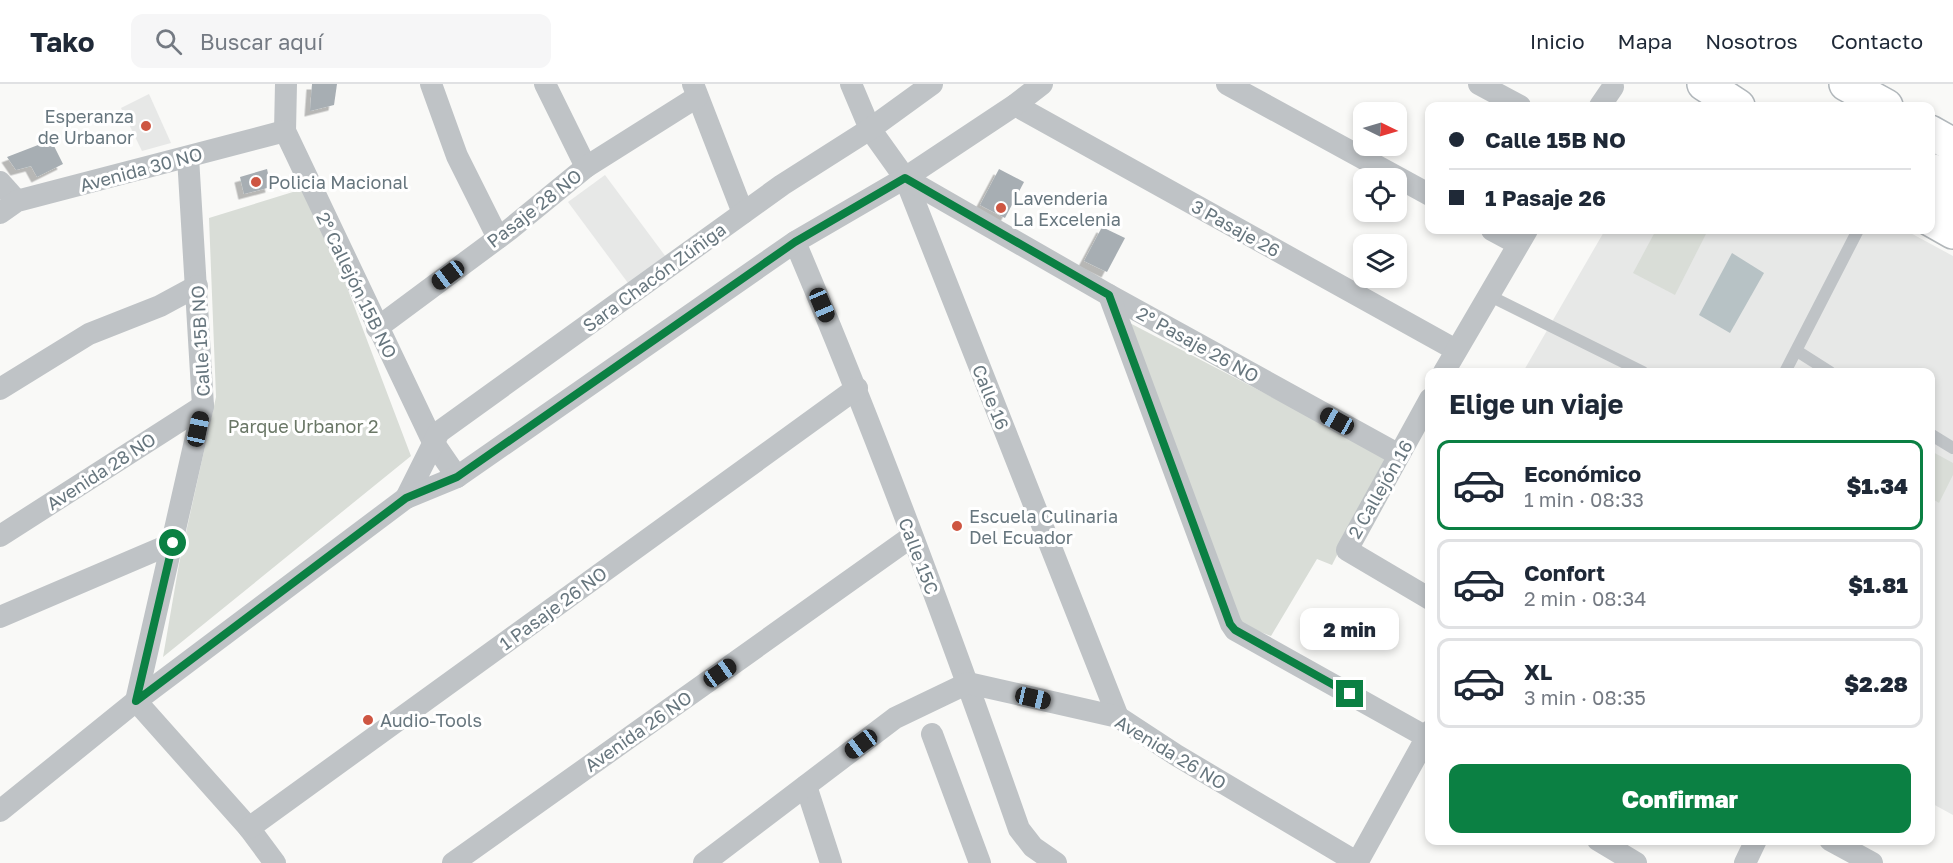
<!DOCTYPE html>
<html lang="es">
<head>
<meta charset="utf-8">
<style>
  :root { --surface:#fff; --page:#f6f6f7; --text:#1f2937; --muted:#747a83; --line:#e0e1e3; --accent:#0b8043 }
  body { margin:0; font-family:"Golos Text",sans-serif; background:var(--page); color:var(--text); height:100vh; display:flex; flex-direction:column; font-size:22px; white-space:nowrap }
  * { box-sizing:border-box; margin:0 }
  p { font-size:20px; color:var(--muted) }
  .icon { flex:none; width:33px; height:33px; fill:none; stroke:currentColor; stroke-width:2; stroke-linecap:round; stroke-linejoin:round }
  .map { position:relative; flex:1; overflow:hidden }
  .side { position:absolute; left:1425px; top:284px; width:510px; height:477px; display:flex; flex-direction:column; background:var(--surface); border-radius:12px; box-shadow:0 3px 9px #0003 }
  .side>* { flex:none }
  .top-card { position:absolute; left:1425px; top:18px; width:510px; height:132px; border-radius:12px; box-shadow:0 3px 9px #0003; display:grid; align-content:center; height:132px; padding:0 24px; background:var(--surface) }
  .needle { width:39px; rotate:95deg }
  .fabs { position:absolute; left:1353px; top:18px; display:grid; gap:12px }
  .fabs a { display:grid; place-items:center; width:54px; height:54px; border-radius:12px; background:var(--surface); box-shadow:0 3px 9px #0003; font-size:30px }
  .end { position:absolute; width:27px; height:27px; margin:-14px; border:8px solid #0b8043; background:#fff; box-shadow:0 0 0 3px #fff }
  .from { border-radius:50% }
  .bubble { position:absolute; height:42px; border-radius:12px; background:var(--surface); box-shadow:0 3px 9px #0003; font-size:20px; font-weight:800; line-height:42px; text-align:center }
  .car { position:absolute; width:18px; height:36px; margin:-18px -9px; border-radius:8px; box-shadow:0 0 4px 2px #0007; background:linear-gradient(#222 24%,#8ab4d8 0 40%,#222 0 76%,#8ab4d8 0 86%,#222 0) }
  .top-card b { display:flex; align-items:center; gap:21px; height:57px; font-size:22px }
  .top-card b+b { border-top:2px solid var(--line) }
  .top-card i { width:15px; height:15px; background:var(--text) }
  ul { padding:0; list-style:none }
  li { display:flex; align-items:center; gap:18px; height:90px; margin:0 12px 9px; padding:0 12px; border:3px solid var(--line); border-radius:12px }
  li div { flex:1 }
  li b { display:block; font-size:22px }
  li em { font-style:normal; font-weight:800 }
  li.active { border-color:var(--accent) }
  li>.icon { width:54px; height:54px; stroke-width:1.5 }
  h2 { padding:0 24px; font-size:27px; line-height:72px }
  .cta { display:flex; gap:12px; margin-top:auto; padding:12px 24px }
  .cta a { flex:1; height:69px; border-radius:12px; background:var(--accent); color:#fff; font-size:24px; font-weight:800; line-height:69px; text-align:center }
  header { display:flex; align-items:center; gap:36px; box-sizing:border-box; height:84px; padding:0 30px; background:var(--surface); border-bottom:2px solid var(--line) }
  header strong { font-size:28px }
  nav { display:flex; gap:33px; margin-inline-start:auto; font-size:21px }
  .search { width:420px; height:54px; background:var(--page); display:flex; align-items:center; gap:15px; box-sizing:border-box; padding:0 21px; border-radius:12px; color:var(--muted); font-size:22px }
  .map>svg:first-child { display:block }
  .built { fill:#e7e8e7 }
  .green { fill:#d9ddd7 }
  .water { fill:#b7c2c5 }
  .building { fill:#a7aeb3; filter:url(#shadow) }
  .lines { fill:none; stroke-linecap:round; stroke-linejoin:round }
  .secondary-casing { stroke:#b1b7bb; stroke-width:36 }
  .primary-casing { stroke:#b1b6b9; stroke-width:36 }
  .service { stroke:#bfc3c6; stroke-width:12 }
  .minor { stroke:#bfc3c6; stroke-width:22 }
  .secondary { stroke:#fff; stroke-width:33 }
  .primary { stroke:#fff; stroke-width:33 }
  .route { stroke:#0b8043; stroke-width:8 }
  .poi-dot { fill:#ce5642; stroke:#fff; stroke-width:2 }
  .labels { text-anchor:middle; dominant-baseline:central; stroke-width:6; stroke-linejoin:round; paint-order:stroke }
  .poi-label { font-size:18px; fill:#67767e; stroke:#fff; text-anchor:start }
  .street-label { font-size:18px; fill:#67767e; stroke:#fff }
  .park-label { font-size:18px; fill:#6a7766; stroke:#fff }
</style>
</head>
<body>
<header>
<strong>Tako</strong>
<div class="search"><svg class="icon" aria-label="search" viewBox="0 0 24 24"><circle cx="10" cy="10" r="6"/><path d="M15 15l6 6"/></svg>Buscar aquí</div>
<nav><a>Inicio</a><a>Mapa</a><a>Nosotros</a><a>Contacto</a></nav>
</header>
<div class="map">
<svg width="1953" height="779" viewBox="0 0 1953 779">
  <defs>
    <filter id="shadow"><feDropShadow dx="-5.5" dy="5.5" stdDeviation="0" flood-color="#0004"/></filter>
  </defs>
  <rect width="100%" height="100%" fill="#f9f9f7"/>
  <g class="built">
    <polygon points="149,10 171,59 142,67 121,24"/>
    <polygon points="605,91 666,173 628,199 568,118"/>
    <polygon points="1605,146 1905,146 1953,172 1953,731 1931,719 1930,288 1523,288"/>
  </g>
  <g class="green">
    <polygon points="309,103 411,372 163,573 179,480 216,313 209,134"/>
    <polygon points="1656,146 1708,146 1675,211 1633,189"/>
    <polygon points="1124,236 1387,373 1332,481 1317,475 1271,552 1242,541"/>
    <polygon points="1931,367 1953,379 1953,391 1939,419 1931,414"/>
  </g>
  <polygon class="water" points="1732,169 1764,189 1730,249 1699,231"/>
  <g class="building">
    <polygon points="312,0 337,0 334,21 310,27"/>
    <polygon points="51,56 63,80 37,93 31,82 16,86 7,73"/>
    <polygon points="267,85 271,103 244,110 240,93"/>
    <polygon points="999,85 1024,98 1005,134 980,121"/>
    <polygon points="1102,143 1125,154 1107,188 1084,177"/>
  </g>
  <g class="lines">
    <g class="secondary-casing">
      <g id="secondary">
        <polyline points="1704,0 1738,22"/>
        <polyline points="1846,0 1886,22"/>
        <polyline points="1930,48 1953,61"/>
        <polyline points="1930,86 1953,93"/>
        <polyline points="1930,111 1953,123"/>
      </g>
    </g>
    <g class="primary-casing">
      <polyline id="primary" points="1930,135 1953,148"/>
    </g>
    <g class="service">
      <polyline points="1488,211 1643,288"/>
      <polyline points="1797,267 1830,288"/>
      <polyline points="1785,288 1858,146"/>
      <polyline points="1930,350 1953,364"/>
    </g>
    <g class="minor">
      <polyline points="286,0 285,47 433,358 457,393"/>
      <polyline points="431,0 457,72 498,154"/>
      <polyline points="545,0 586,83"/>
      <polyline points="693,0 743,129"/>
      <polyline points="851,0 870,45 905,94 1118,633"/>
      <polyline points="1227,0 1430,111"/>
      <polyline points="1479,0 1520,22"/>
      <polyline points="1015,21 1456,266"/>
      <polyline points="1600,22 1613,3"/>
      <polyline points="188,73 203,322 136,617 249,744 275,779"/>
      <polyline points="905,94 1109,211 1399,371"/>
      <polyline points="0,98 17,117"/>
      <polyline points="0,129 17,117 285,47"/>
      <polyline points="1492,146 1518,160"/>
      <path d="M795 158C877 351 950 548 1019 745L1033 763 1056 779"/>
      <polyline points="1109,211 1231,540 1235,546 1430,655"/>
      <polyline points="377,244 509,146 586,83 697,13"/>
      <polyline points="1444,288 1527,146"/>
      <polyline points="0,305 89,250 160,222 197,202"/>
      <polyline points="1430,315 1347,466 1430,515"/>
      <polyline points="406,414 439,348 782,101 870,45 932,0"/>
      <polyline points="0,452 203,322"/>
      <polyline points="0,533 173,459"/>
      <polyline points="932,650 980,779"/>
      <polyline points="806,702 831,779"/>
      <polyline points="0,727 136,617 406,414 457,393 795,158 905,94 1015,21 1042,0"/>
      <polyline points="249,744 857,304"/>
      <polyline points="1598,756 1636,779"/>
      <polyline points="1830,756 1872,779"/>
      <polyline points="453,779 911,453"/>
      <polyline points="704,779 895,634 968,599 1118,633 1176,671 1358,779"/>
      <polyline points="1357,779 1430,647"/>
      <polyline points="1745,779 1756,756"/>
    </g>
    <use href="#secondary" class="secondary"/>
    <use href="#primary" class="primary"/>
  </g>
  <g class="lines">
    <polyline class="route" points="173,459 136,617 406,414 457,393 795,158 905,94 1109,211 1230,540 1235,546 1350,610"/>
  </g>
  <g class="poi-dot">
    <circle cx="146" cy="42" r="6"/>
    <circle cx="256" cy="98" r="6"/>
    <circle cx="1001" cy="124" r="6"/>
    <circle cx="957" cy="442" r="6"/>
    <circle cx="368" cy="636" r="6"/>
  </g>
  <g class="labels">
    <g class="poi-label">
      <text x="134" y="32" text-anchor="end">Esperanza<tspan x="134" dy="21">de Urbanor</tspan></text>
      <text x="268" y="98">Policia Macional</text>
      <text x="1013" y="114">Lavenderia<tspan x="1013" dy="21">La Excelenia</tspan></text>
      <text x="969" y="432">Escuela Culinaria<tspan x="969" dy="21">Del Ecuador</tspan></text>
      <text x="380" y="636">Audio-Tools</text>
    </g>
    <g class="street-label">
      <text transform="translate(141 85) rotate(-15)">Avenida 30 NO</text>
      <text transform="translate(534 124) rotate(-38)">Pasaje 28 NO</text>
      <text transform="translate(1236 144) rotate(29)">3 Pasaje 26</text>
      <text transform="translate(654 193) rotate(-36)">Sara Chacón Zúñiga</text>
      <text transform="translate(357 201) rotate(64)">2° Callejón 15B NO</text>
      <text transform="translate(200 257) rotate(-93)">Calle 15B NO</text>
      <text transform="translate(1198 260) rotate(29)">2° Pasaje 26 NO</text>
      <text transform="translate(991 313) rotate(68)">Calle 16</text>
      <text transform="translate(101 387) rotate(-33)">Avenida 28 NO</text>
      <text transform="translate(1380 405) rotate(-60)">2 Callejón 16</text>
      <text transform="translate(919 472) rotate(69)">Calle 15C</text>
      <text transform="translate(553 524) rotate(-36)">1 Pasaje 26 NO</text>
      <text transform="translate(638 647) rotate(-35)">Avenida 26 NO</text>
      <text transform="translate(1171 668) rotate(31)">Avenida 26 NO</text>
    </g>
    <g class="park-label">
      <text x="303" y="342">Parque Urbanor 2</text>
    </g>
  </g>
</svg>
<div class="fabs">
<a><svg class="needle" viewBox="-14 -14 28 28"><path d="M0-13l5 13h-10z" fill="#e53935"/><path d="M0 13l5-13h-10z" fill="#747a83"/></svg></a>
<a><svg class="icon" aria-label="locate" viewBox="0 0 24 24"><circle cx="12" cy="12" r="6"/><path d="M12 2v4M12 18v4M2 12h4M18 12h4"/></svg></a>
<a><svg class="icon" aria-label="layers" viewBox="0 0 24 24"><path d="M12 4l9 5-9 5-9-5zM3 14l9 5 9-5"/></svg></a>
</div>
<i class="end from" style="left:173px;top:459px"></i>
<i class="end" style="left:1350px;top:610px"></i>
<div class="bubble" style="left:1300px;top:524px;width:99px">2 min</div>
<i class="car" style="left:448px;top:191px;rotate:233deg"></i>
<i class="car" style="left:822px;top:221px;rotate:157deg"></i>
<i class="car" style="left:1337px;top:337px;rotate:299deg"></i>
<i class="car" style="left:198px;top:345px;rotate:12deg"></i>
<i class="car" style="left:720px;top:589px;rotate:55deg"></i>
<i class="car" style="left:1033px;top:614px;rotate:103deg"></i>
<i class="car" style="left:861px;top:660px;rotate:233deg"></i>
<div class="top-card">
<b><i class="from"></i>Calle 15B NO</b>
<b><i></i>1 Pasaje 26</b>
</div>
<section class="side">
<h2>Elige un viaje</h2>
<ul>
<li class="active"><svg class="icon" aria-label="car" viewBox="0 0 24 24"><path d="M5 17H2v-5l4-1 3-4h7l3 4 3 1v5h-3M9 17h6M6 11h13"/><circle cx="7" cy="17" r="2"/><circle cx="17" cy="17" r="2"/></svg><div><b>Económico</b><p>1 min · 08:33</p></div><em>$1.34</em></li>
<li><svg class="icon" aria-label="car" viewBox="0 0 24 24"><path d="M5 17H2v-5l4-1 3-4h7l3 4 3 1v5h-3M9 17h6M6 11h13"/><circle cx="7" cy="17" r="2"/><circle cx="17" cy="17" r="2"/></svg><div><b>Confort</b><p>2 min · 08:34</p></div><em>$1.81</em></li>
<li><svg class="icon" aria-label="car" viewBox="0 0 24 24"><path d="M5 17H2v-5l4-1 3-4h7l3 4 3 1v5h-3M9 17h6M6 11h13"/><circle cx="7" cy="17" r="2"/><circle cx="17" cy="17" r="2"/></svg><div><b>XL</b><p>3 min · 08:35</p></div><em>$2.28</em></li>
</ul>
<div class="cta"><a>Confirmar</a></div>
</section>
</div>
</body>
</html>
